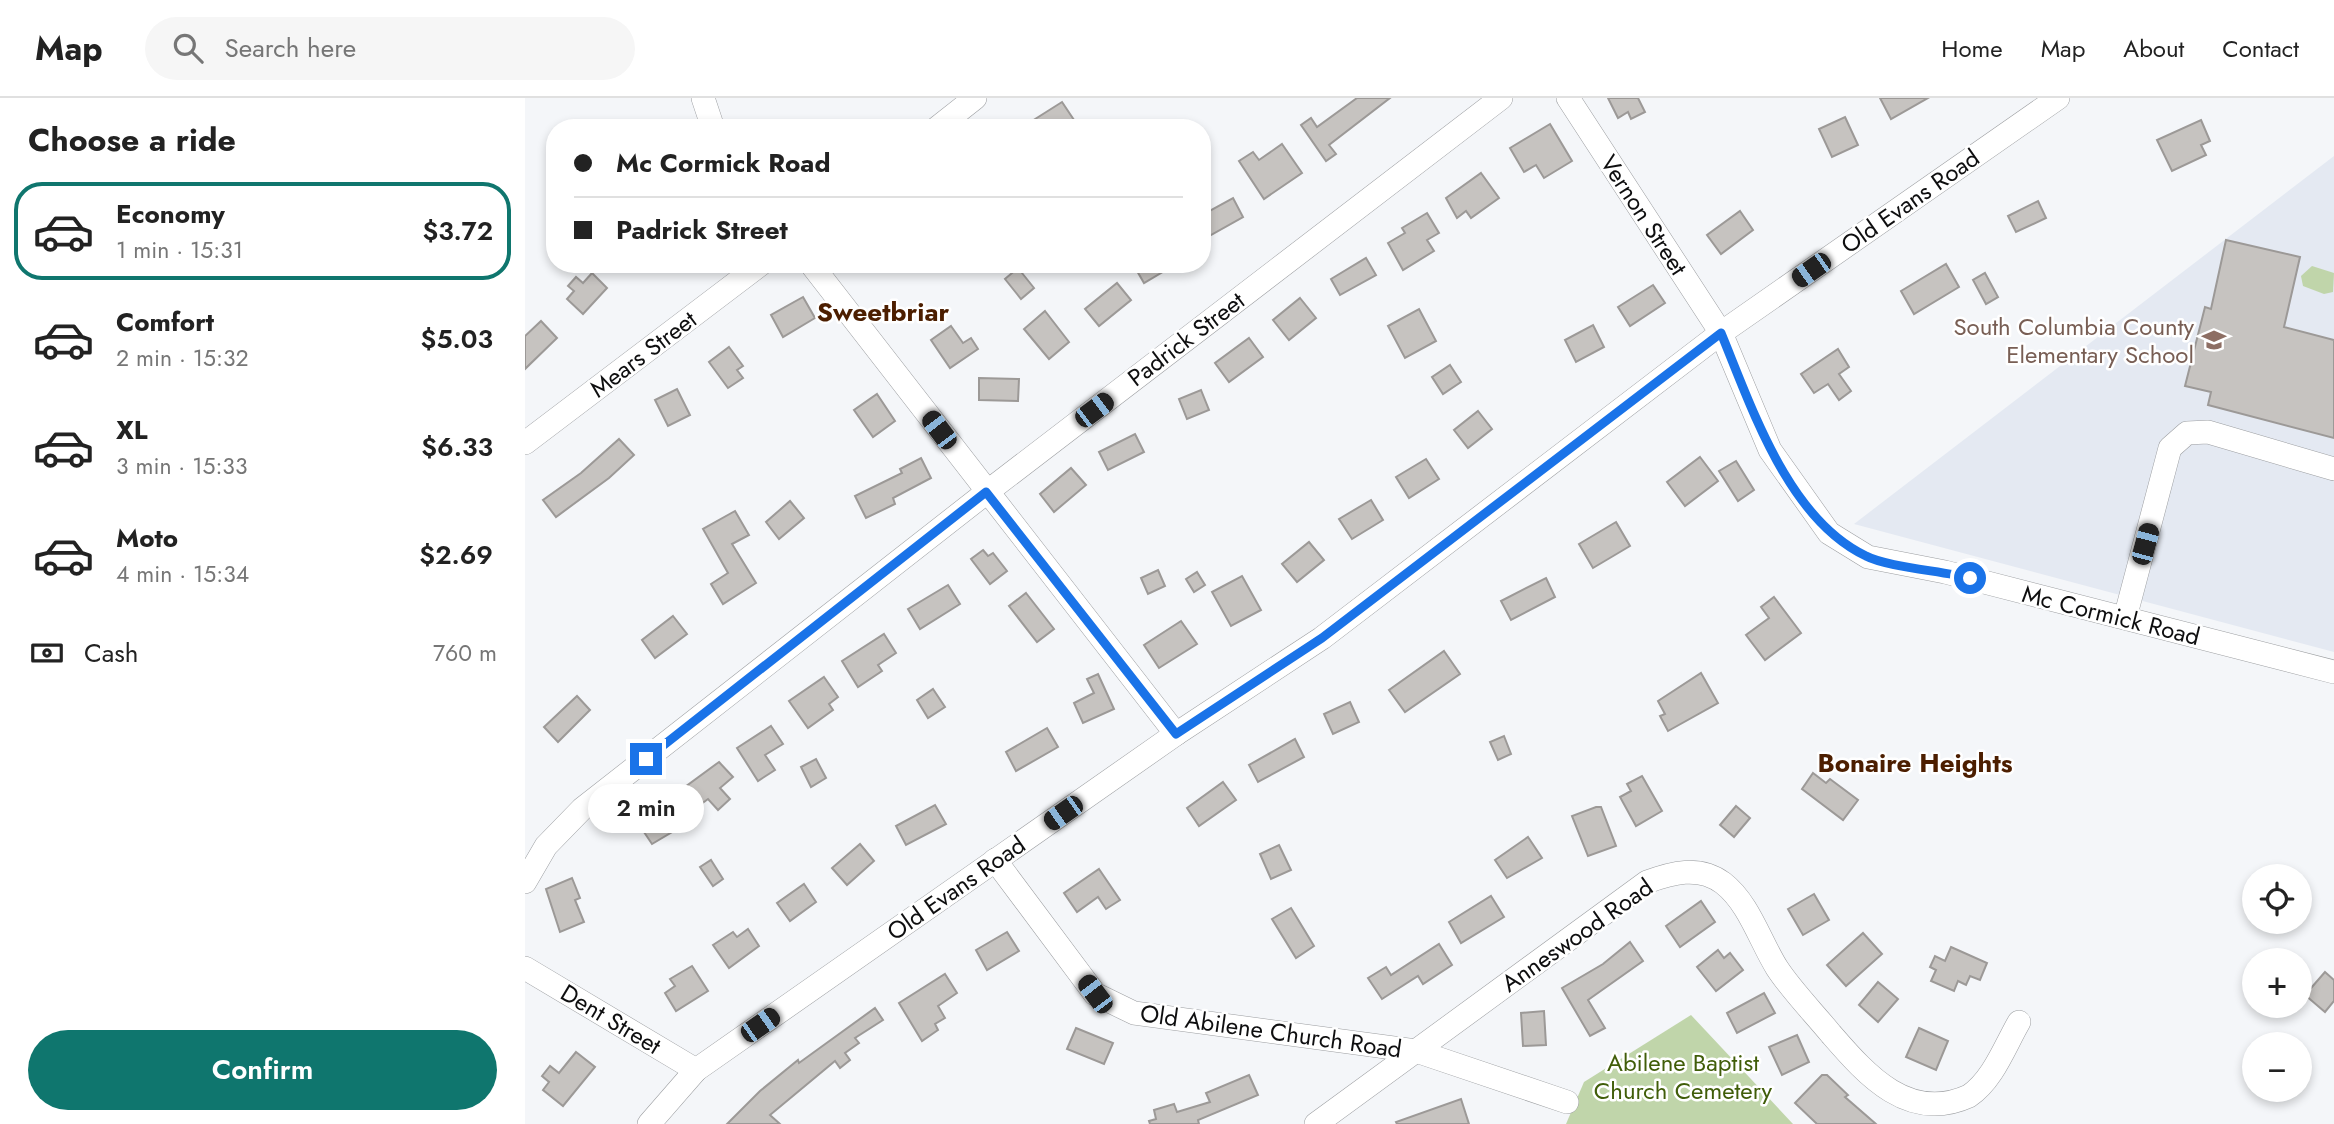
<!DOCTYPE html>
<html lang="en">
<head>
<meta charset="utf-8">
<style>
  :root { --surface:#fff; --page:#f6f6f6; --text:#222; --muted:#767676; --line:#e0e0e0; --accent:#0f766e }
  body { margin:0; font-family:Jost,sans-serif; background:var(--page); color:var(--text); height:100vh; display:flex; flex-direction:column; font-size:26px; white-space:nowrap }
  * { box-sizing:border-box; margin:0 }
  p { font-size:23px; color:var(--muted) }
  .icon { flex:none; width:38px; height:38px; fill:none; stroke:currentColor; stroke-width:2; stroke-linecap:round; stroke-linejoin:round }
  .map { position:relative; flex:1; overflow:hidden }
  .drawer { display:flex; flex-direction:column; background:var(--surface); width:525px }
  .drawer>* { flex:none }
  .top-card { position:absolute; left:21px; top:21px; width:665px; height:154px; border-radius:28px; box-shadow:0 4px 10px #0003; display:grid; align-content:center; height:154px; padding:0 28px; background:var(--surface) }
  .buttons { position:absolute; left:1717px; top:766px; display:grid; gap:14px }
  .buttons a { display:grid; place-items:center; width:70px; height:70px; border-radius:50%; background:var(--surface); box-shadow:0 4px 10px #0003; font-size:35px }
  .end { position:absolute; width:32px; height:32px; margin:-16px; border:9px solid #1a73e8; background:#fff; box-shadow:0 0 0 4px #fff }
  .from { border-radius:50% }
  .bubble { position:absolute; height:49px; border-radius:24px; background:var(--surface); box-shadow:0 4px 10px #0003; font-size:23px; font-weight:600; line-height:49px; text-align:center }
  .car { position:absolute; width:21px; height:42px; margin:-21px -10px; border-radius:9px; box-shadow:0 0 5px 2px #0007; background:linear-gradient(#222 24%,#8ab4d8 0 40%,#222 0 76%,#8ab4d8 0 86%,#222 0) }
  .top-card b { display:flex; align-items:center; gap:24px; height:66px; font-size:26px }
  .top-card b+b { border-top:2px solid var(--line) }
  .top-card i { width:18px; height:18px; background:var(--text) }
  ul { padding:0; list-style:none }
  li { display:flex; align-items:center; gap:21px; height:98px; margin:0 14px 10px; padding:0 14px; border:4px solid transparent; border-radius:28px }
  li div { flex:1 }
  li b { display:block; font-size:26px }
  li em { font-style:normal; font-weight:600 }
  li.active { border-color:var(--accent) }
  li>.icon { width:63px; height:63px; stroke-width:1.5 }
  h2 { padding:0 28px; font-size:32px; line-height:84px }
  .pay { display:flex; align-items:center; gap:18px; height:77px; padding:0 28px; font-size:26px }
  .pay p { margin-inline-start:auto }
  .button { display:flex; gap:14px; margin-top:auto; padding:14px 28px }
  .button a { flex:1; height:80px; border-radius:42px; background:var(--accent); color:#fff; font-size:28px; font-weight:600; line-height:80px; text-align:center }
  header { display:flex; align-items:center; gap:42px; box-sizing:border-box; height:98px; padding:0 35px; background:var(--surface); border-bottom:2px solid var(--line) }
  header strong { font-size:33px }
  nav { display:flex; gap:38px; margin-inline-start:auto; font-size:24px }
  .search { width:490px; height:63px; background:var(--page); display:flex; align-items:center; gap:18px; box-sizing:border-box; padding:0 24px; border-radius:38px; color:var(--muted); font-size:26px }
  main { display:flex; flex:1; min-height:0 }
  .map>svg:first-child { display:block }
  .built { fill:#e4e9f2 }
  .green { fill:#c0d5aa }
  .building { fill:#c6c3c0; stroke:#9c9997; stroke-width:2 }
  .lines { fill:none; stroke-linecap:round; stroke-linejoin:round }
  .minor-casing { stroke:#9c9ea1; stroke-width:24 }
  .minor { stroke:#fff; stroke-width:23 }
  .route { stroke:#1a73e8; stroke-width:9 }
  .labels { text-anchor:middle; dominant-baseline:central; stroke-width:5; stroke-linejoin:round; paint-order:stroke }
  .street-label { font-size:24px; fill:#0e0e0f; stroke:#fff }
  .education-label { font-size:24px; fill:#785e54; stroke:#fff; text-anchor:end }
  .park-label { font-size:24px; fill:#405d09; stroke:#fff }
  .neighbourhood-label { font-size:26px; font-weight:bold; fill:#4c1e00; stroke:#fff }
</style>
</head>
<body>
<header>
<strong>Map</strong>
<div class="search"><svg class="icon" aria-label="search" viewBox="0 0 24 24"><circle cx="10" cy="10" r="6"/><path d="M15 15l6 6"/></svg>Search here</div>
<nav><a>Home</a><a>Map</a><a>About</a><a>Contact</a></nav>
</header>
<main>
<section class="drawer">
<h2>Choose a ride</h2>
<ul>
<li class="active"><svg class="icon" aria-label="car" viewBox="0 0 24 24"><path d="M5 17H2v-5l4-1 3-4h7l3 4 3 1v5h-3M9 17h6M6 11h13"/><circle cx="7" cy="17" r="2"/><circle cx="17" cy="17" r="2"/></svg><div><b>Economy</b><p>1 min · 15:31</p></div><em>$3.72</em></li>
<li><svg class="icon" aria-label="car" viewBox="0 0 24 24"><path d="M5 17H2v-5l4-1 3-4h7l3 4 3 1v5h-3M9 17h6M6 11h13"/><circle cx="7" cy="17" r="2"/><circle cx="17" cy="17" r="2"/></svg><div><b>Comfort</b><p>2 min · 15:32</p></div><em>$5.03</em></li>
<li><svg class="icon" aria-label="car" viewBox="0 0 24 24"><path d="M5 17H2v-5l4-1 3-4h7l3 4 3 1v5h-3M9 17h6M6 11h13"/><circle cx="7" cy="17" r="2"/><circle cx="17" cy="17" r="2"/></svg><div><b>XL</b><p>3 min · 15:33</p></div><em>$6.33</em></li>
<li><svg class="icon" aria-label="car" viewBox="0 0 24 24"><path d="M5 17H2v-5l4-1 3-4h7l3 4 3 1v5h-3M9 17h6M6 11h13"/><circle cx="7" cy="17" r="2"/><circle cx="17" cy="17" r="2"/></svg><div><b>Moto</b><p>4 min · 15:34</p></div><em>$2.69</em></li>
</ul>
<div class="pay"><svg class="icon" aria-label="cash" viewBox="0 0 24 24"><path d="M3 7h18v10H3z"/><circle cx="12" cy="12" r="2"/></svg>Cash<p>760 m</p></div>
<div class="button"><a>Confirm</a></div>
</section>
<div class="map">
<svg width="1809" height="1026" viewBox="0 0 1809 1026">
  <rect width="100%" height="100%" fill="#f4f6f9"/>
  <polygon class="built" points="1809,58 1809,554 1329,426"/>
  <g class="green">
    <polygon points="1787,168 1809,175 1808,194 1799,196 1778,188 1776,178"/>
    <polygon points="1166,917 1268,1026 1041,1026 1059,984"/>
  </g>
  <g class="building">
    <polygon points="832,0 865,0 804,47 811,56 801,63 776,27 786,20 792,29"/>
    <polygon points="1083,0 1113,0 1120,14 1106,21 1103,14 1093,20"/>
    <polygon points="1355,0 1403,0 1366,21"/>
    <polygon points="537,4 549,22 537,30 496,30"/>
    <polygon points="1320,19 1333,47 1307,59 1294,31"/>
    <polygon points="1676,22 1685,43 1676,47 1681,57 1647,73 1632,42"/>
    <polygon points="1025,26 1047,63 1019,80 1011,67 999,74 985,50"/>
    <polygon points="757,46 777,75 739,101 714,63 728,54 734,62"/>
    <polygon points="956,75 974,100 946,120 941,113 932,120 921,100"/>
    <polygon points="708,100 718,119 677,142 677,117"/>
    <polygon points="1513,103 1521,120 1491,134 1483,118"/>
    <polygon points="1215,113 1228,132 1196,156 1182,137"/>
    <polygon points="902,115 914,135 902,142 909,153 878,172 863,145 880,135 877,130"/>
    <polygon points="1701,142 1775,159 1759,229 1809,242 1809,340 1683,307 1686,294 1660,288 1680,209 1686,211"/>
    <polygon points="841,160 851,177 815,197 806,181"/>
    <polygon points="608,166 651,166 619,185"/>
    <polygon points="1421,166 1434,189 1389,216 1376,193"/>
    <polygon points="493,170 509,190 496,201 480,181"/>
    <polygon points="67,175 82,190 58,216 42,201 49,193 43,188 51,179 58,185"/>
    <polygon points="1460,175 1473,199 1461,206 1448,182"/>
    <polygon points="592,185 606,202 574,228 560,211"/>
    <polygon points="1128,187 1140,205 1105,228 1093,209"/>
    <polygon points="278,199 290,220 258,239 246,217"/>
    <polygon points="775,200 791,220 764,242 748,222"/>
    <polygon points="894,211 911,243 880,260 863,228"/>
    <polygon points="520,213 544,244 524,261 499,231"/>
    <polygon points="16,223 32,240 0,271 0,238"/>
    <polygon points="1068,227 1079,249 1051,264 1040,242"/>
    <polygon points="426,228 438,245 446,240 453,251 425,270 406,242"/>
    <polygon points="724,240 738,259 704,284 690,265"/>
    <polygon points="204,249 218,268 212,272 218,280 203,290 184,264"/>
    <polygon points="1313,251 1324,269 1314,276 1326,293 1314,302 1303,286 1289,295 1276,276"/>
    <polygon points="925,267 936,284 918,296 907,279"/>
    <polygon points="454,280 494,281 493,303 454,302"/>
    <polygon points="152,291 165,317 143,328 130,302"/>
    <polygon points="676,292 684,312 662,321 654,301"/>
    <polygon points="352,296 370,323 348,339 329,312"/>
    <polygon points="953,313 967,331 943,350 929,332"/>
    <polygon points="610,336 619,354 583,372 574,354"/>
    <polygon points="94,341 109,357 84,380 31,419 18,402 56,375"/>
    <polygon points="1175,359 1193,383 1160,408 1142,384"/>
    <polygon points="396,360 406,380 368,400 370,406 341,420 330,398 377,375 375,371"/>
    <polygon points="901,361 914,381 884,400 871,379"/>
    <polygon points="1211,363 1229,392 1213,403 1194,373"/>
    <polygon points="546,370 561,387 529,414 515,396"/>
    <polygon points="846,402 858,422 827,441 814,421"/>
    <polygon points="265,403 279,420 254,441 241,424"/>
    <polygon points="210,413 224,437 207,446 231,485 198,506 186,486 203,475 178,431"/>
    <polygon points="1091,424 1105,448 1068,470 1054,446"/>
    <polygon points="784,444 799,462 772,484 757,466"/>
    <polygon points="458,452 463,458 468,455 482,473 465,486 446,461"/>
    <polygon points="633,472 640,488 623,496 616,480"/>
    <polygon points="672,474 680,487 669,494 661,481"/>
    <polygon points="717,478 736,512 706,528 687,494"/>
    <polygon points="1021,480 1030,499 986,522 976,503"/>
    <polygon points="423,487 435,506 395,531 383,511"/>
    <polygon points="501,495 529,531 512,544 484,508"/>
    <polygon points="1249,499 1276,535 1240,562 1221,537 1244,520 1236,509"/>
    <polygon points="148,518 162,536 130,560 117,542"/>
    <polygon points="656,523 672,546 634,570 619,547"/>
    <polygon points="359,536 371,555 353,567 357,573 333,589 317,563"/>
    <polygon points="919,553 935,576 880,614 864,592"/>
    <polygon points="1176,575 1193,605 1143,633 1135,618 1140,616 1133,603"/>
    <polygon points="573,576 589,611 558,625 549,605 569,595 562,581"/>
    <polygon points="299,579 313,599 304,606 308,612 283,630 264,603"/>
    <polygon points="408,591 420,609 403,620 392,602"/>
    <polygon points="52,598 65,612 33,644 19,629"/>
    <polygon points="825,604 834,624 808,636 799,616"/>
    <polygon points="246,628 258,646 240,657 250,672 233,683 212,650"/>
    <polygon points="522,630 533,649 491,673 481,654"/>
    <polygon points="979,638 986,656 973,662 965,644"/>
    <polygon points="770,641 779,659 733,684 724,667"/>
    <polygon points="291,661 301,680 286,689 276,669"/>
    <polygon points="194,664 208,679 195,690 205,701 193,712 183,701 175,707 160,689"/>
    <polygon points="1288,675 1301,685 1305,681 1333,702 1318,722 1277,691"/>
    <polygon points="1117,678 1137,713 1111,728 1095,699 1106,693 1102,686"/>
    <polygon points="698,684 711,702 674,728 662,710"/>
    <polygon points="410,707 421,726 381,747 371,728"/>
    <polygon points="1211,708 1225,720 1209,739 1195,727"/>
    <polygon points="1071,709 1076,709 1091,748 1063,758 1047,718"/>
    <polygon points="136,711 148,730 147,734 127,746 113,725"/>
    <polygon points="1003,739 1017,760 982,780 970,762"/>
    <polygon points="335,746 349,763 322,787 307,770"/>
    <polygon points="754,747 766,772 746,781 735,756"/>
    <polygon points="186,762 198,781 188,788 175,769"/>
    <polygon points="574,771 595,802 581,811 573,799 552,814 539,795"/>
    <polygon points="47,780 55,800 50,802 59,824 35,834 21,791"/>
    <polygon points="279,786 291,804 265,823 252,805"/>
    <polygon points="1289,796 1304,822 1278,837 1263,811"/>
    <polygon points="966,798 979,819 936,845 924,824"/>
    <polygon points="1176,803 1190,824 1155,849 1141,828"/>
    <polygon points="766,810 789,848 771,860 747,821"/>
    <polygon points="223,831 234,848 204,870 188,847 208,834 212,839"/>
    <polygon points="482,834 494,853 462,872 451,852"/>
    <polygon points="1338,835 1357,856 1321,888 1302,867"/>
    <polygon points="1105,844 1118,863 1063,902 1080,930 1065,938 1037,890 1078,866"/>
    <polygon points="914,846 927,867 898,886 893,878 857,901 843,880 861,869 866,877"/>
    <polygon points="1426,849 1462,865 1455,882 1445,878 1441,887 1433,883 1429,893 1406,883 1411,872 1405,869 1410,858 1420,863"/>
    <polygon points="1193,852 1199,860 1205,855 1218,872 1191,893 1172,869"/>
    <polygon points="167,868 183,893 151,913 140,895 150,888 145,881"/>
    <polygon points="1800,874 1809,882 1809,903 1800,914 1780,897"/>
    <polygon points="420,876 432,895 413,908 420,920 410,926 413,932 397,943 374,905"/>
    <polygon points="1353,884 1373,901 1353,924 1334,907"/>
    <polygon points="1239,895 1250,915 1212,935 1202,915"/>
    <polygon points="350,910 358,922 330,940 334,945 320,955 325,962 315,970 310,963 245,1017 255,1026 202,1026 235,993 273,962 274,965"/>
    <polygon points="1019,913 1021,947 998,948 996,915"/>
    <polygon points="551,930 588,945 579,966 542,951"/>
    <polygon points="1394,930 1423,943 1411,972 1381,959"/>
    <polygon points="1272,937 1284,964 1257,977 1244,949"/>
    <polygon points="51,954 70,969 38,1008 18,992 24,984 17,978 25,968 34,975"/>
    <polygon points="724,977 733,997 673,1022 674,1026 625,1026 624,1023 631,1021 629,1012 649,1006 652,1014 685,1004 681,995"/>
    <polygon points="1297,977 1302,977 1323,997 1320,999 1351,1026 1292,1026 1270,1005"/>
    <polygon points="936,1001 944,1026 872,1026 871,1024"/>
  </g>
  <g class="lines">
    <g class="minor-casing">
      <g id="minor">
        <polyline points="178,0 188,30"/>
        <polyline points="1043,0 1196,235 1245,352 1304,435 1343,459 1420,474 1809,574"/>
        <polyline points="412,30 450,0"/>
        <polyline points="286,166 651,636"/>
        <polyline points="0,345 236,166"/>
        <polyline points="1600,520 1645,350 1662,335 1683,334 1809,371"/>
        <polyline points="470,762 570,896 609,915 891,953 1042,1004"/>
        <polyline points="0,784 21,748 57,711 462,394 976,0"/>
        <polyline points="0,870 171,972"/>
        <polyline points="124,1026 171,972 651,636 797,540 1196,235 1533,0"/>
        <path d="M791 1026 1122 784C1146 775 1174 767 1198 785 1224 805 1235 843 1252 870 1267 893 1288 914 1306 936 1340 975 1383 1026 1444 998 1468 982 1480 948 1494 924"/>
      </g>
    </g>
    <use href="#minor" class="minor"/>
  </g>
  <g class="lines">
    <path class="route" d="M121 661 461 394 651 636 797 540 1196 235C1227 310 1263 421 1341 458 1362 469 1418 473 1445 480"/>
  </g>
  <defs>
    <g id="school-bare" transform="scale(1.89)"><path d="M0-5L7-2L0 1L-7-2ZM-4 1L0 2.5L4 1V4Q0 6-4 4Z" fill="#8d6e63" stroke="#fff" stroke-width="2.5" paint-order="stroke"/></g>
  </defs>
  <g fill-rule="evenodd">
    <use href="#school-bare" x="1689" y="242"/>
  </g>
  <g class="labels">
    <g class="street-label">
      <text transform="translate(1385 103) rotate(-35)">Old Evans Road</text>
      <text transform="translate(1119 117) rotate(57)">Vernon Street</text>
      <text transform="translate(661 241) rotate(-37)">Padrick Street</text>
      <text transform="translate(118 256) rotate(-37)">Mears Street</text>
      <text transform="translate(1586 517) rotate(14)">Mc Cormick Road</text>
      <text transform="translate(431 790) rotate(-35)">Old Evans Road</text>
      <text transform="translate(1052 837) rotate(-35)">Anneswood Road</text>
      <text transform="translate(86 921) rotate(31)">Dent Street</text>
      <text transform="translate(746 933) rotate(8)">Old Abilene Church Road</text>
    </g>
    <g class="education-label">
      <text x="1669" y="228">South Columbia County<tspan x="1669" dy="28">Elementary School</tspan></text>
    </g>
    <g class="park-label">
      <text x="1158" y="964">Abilene Baptist<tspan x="1158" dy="28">Church Cemetery</tspan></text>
    </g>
    <g class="neighbourhood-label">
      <text x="358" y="214">Sweetbriar</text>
      <text x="1390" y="665">Bonaire Heights</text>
    </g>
  </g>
</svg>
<div class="buttons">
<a><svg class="icon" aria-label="locate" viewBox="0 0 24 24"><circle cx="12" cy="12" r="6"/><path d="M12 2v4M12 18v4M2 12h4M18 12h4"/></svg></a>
<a>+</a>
<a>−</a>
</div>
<i class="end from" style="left:1445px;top:480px"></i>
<i class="end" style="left:121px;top:661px"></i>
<div class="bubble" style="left:63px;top:686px;width:116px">2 min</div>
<i class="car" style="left:1286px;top:172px;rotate:235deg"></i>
<i class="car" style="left:569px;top:312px;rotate:53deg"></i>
<i class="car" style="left:414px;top:332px;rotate:323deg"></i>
<i class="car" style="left:1620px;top:446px;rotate:15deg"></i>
<i class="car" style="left:538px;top:715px;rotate:235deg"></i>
<i class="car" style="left:570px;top:896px;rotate:323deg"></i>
<i class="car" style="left:235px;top:927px;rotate:55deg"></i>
<div class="top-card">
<b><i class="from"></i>Mc Cormick Road</b>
<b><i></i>Padrick Street</b>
</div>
</div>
</main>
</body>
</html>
